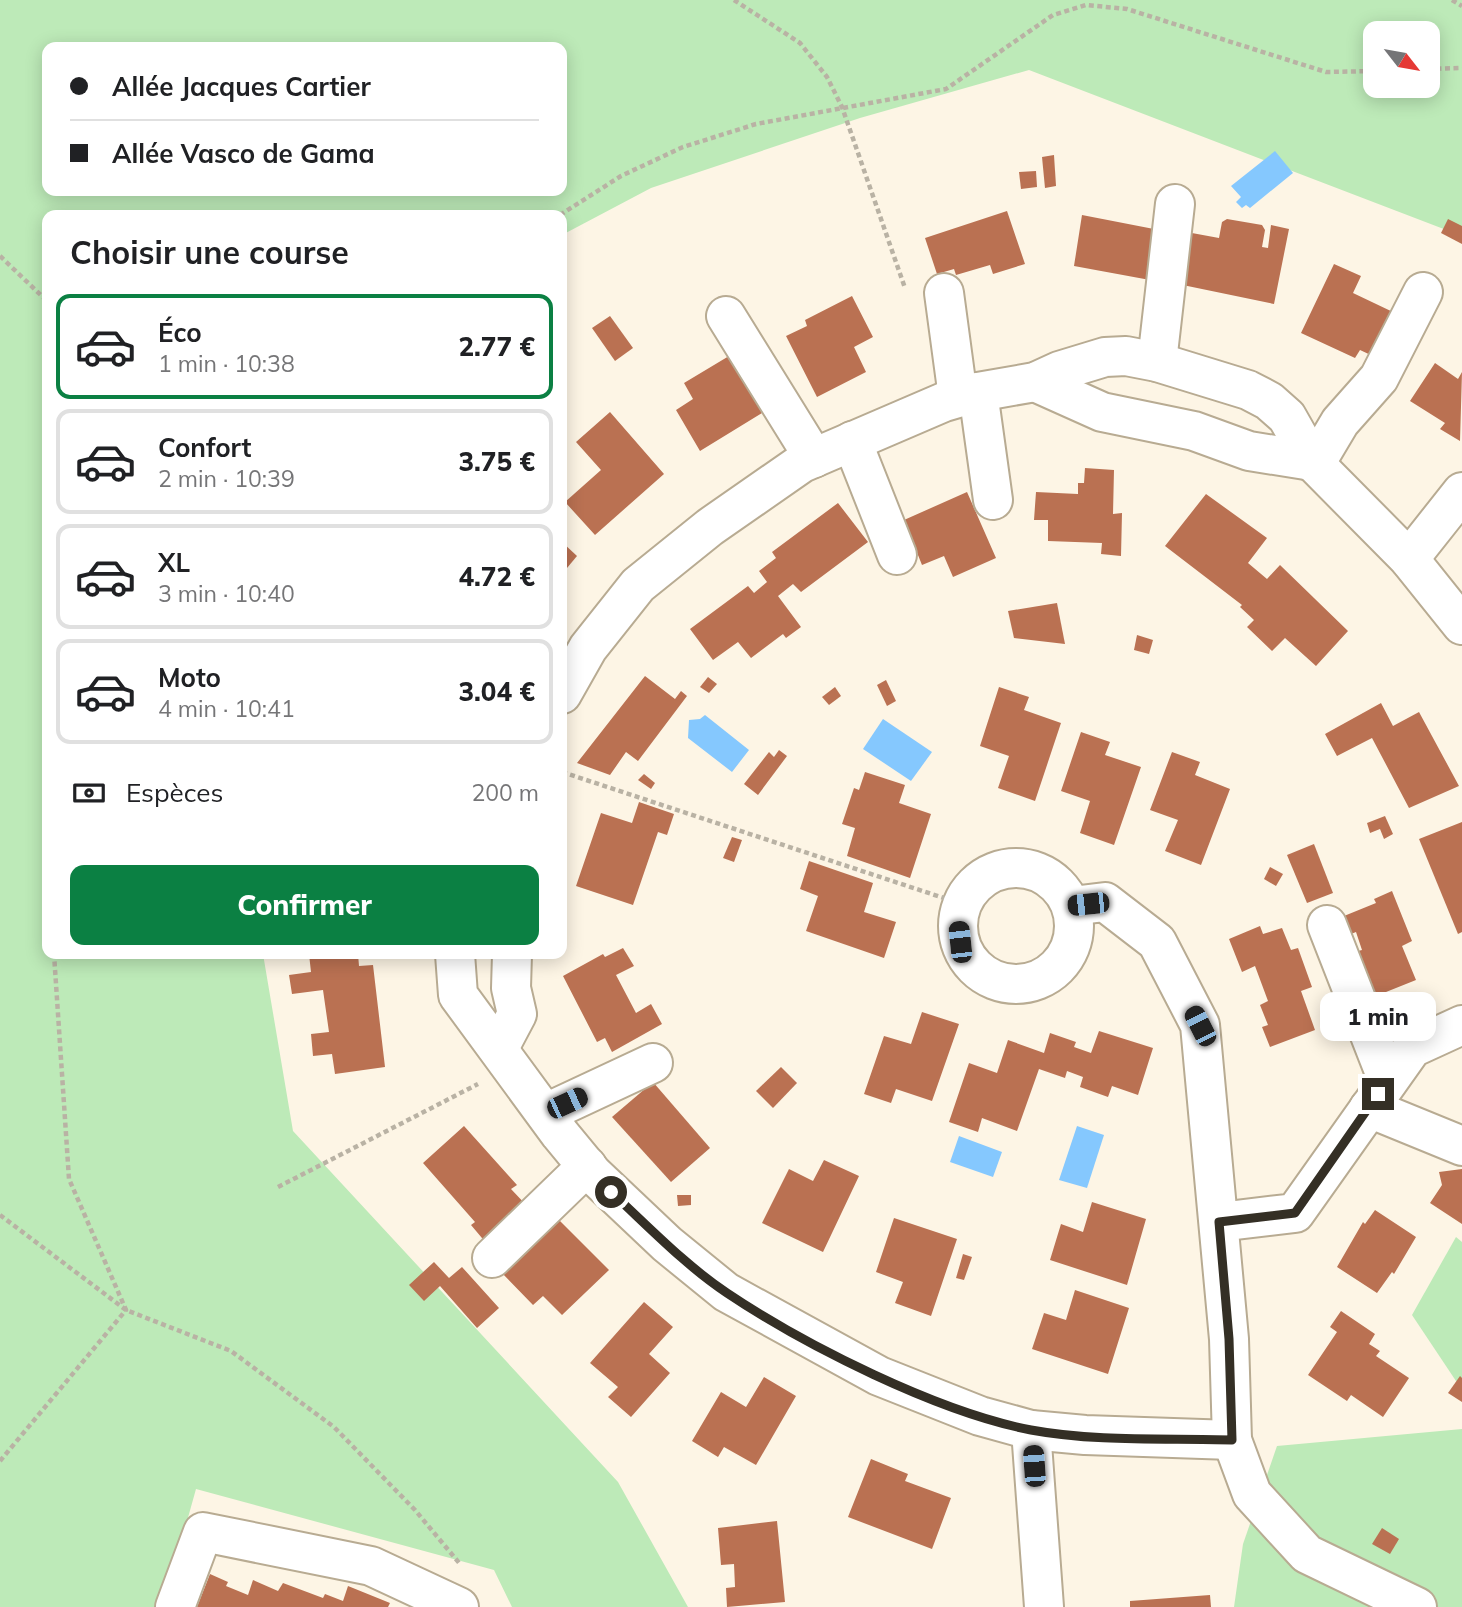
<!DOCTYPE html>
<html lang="fr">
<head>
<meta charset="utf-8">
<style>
  :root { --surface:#fff; --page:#f2f2f2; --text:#202124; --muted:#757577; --line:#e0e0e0; --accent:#0b8043 }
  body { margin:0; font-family:Mulish,sans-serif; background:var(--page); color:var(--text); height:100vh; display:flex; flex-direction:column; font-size:26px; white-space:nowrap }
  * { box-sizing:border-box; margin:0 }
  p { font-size:23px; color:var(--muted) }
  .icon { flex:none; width:38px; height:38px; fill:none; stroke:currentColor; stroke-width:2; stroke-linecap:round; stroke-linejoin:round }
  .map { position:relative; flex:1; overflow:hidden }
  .side { position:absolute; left:42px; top:210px; width:525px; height:749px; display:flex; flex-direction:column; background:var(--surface); border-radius:14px; box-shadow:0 4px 18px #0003 }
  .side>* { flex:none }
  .top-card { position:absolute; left:42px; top:42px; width:525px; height:154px; border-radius:14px; box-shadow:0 4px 18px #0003; display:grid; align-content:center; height:154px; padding:0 28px; background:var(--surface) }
  .needle { width:46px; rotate:121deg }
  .buttons { position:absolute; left:1363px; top:21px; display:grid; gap:14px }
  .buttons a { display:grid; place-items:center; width:77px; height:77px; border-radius:14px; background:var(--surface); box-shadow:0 4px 18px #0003; font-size:35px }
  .end { position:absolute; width:32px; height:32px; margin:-16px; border:9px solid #342f25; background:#fff; box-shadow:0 0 0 4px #fff }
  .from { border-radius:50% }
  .bubble { position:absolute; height:49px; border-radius:14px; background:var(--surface); box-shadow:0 4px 18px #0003; font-size:23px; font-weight:800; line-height:49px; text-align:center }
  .car { position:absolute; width:21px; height:42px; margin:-21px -10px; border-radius:9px; box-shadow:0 0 5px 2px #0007; background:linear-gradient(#222 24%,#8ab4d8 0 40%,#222 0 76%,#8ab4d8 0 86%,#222 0) }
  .top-card b { display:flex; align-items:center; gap:24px; height:66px; font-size:26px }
  .top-card b+b { border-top:2px solid var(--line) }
  .top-card i { width:18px; height:18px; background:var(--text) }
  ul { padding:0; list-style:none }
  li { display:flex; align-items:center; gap:21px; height:105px; margin:0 14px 10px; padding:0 14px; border:4px solid var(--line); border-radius:14px }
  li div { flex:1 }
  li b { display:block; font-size:26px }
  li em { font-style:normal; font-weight:800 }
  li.on { border-color:var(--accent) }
  li>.icon { width:63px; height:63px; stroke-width:1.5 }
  h2 { padding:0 28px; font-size:32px; line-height:84px }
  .pay { display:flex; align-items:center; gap:18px; height:77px; padding:0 28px; font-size:26px }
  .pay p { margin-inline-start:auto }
  .cta { display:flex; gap:14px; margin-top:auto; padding:14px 28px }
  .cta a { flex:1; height:80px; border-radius:14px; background:var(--accent); color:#fff; font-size:28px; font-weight:800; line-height:80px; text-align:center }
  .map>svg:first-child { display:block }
  .green { fill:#bdeab8; fill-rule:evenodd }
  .water { fill:#85c8fe }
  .building { fill:#ba7152 }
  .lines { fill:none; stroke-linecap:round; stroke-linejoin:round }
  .minor-casing { stroke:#b8ab92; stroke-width:42 }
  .path { stroke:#b9b2a4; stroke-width:4.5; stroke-dasharray:5 3.5; stroke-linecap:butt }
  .minor { stroke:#fff; stroke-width:38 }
  .route { stroke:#342f25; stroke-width:9 }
</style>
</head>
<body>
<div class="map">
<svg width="1462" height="1607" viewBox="0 0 1462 1607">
  <rect width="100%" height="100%" fill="#fdf5e5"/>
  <g class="green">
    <path d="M0 0H1462V236L1029 70 860 118 651 188 562 235V215H47V954H263L293 1131 618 1482 688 1607H512L494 1570 196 1489 163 1607H0ZM1376 33H1428V86H1376ZM47 47H562V191H47Z"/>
    <polygon points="1456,1237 1462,1242 1462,1390 1412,1315"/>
    <polygon points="1462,1429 1462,1607 1234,1607 1243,1544 1277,1446"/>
  </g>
  <g class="water">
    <polygon points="1275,151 1293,173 1250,208 1246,205 1242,208 1236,202 1241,197 1231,186"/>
    <polygon points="705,715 749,750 732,772 688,738 689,720 700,719"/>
    <polygon points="883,719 932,752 911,781 863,749"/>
    <polygon points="1077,1126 1104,1135 1087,1188 1059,1180"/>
    <polygon points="959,1136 1002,1152 993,1177 950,1162"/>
  </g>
  <g class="building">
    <polygon points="1054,155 1056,186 1045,188 1042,157"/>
    <polygon points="1036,171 1037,187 1021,189 1019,172"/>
    <polygon points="1007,211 1025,264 993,274 990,265 956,275 954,269 937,274 925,238"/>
    <polygon points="1082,215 1159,230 1150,280 1074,266"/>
    <polygon points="1227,219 1262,225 1265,230 1262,247 1268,248 1271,225 1289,229 1274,304 1173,283 1181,231 1219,238 1222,222"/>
    <polygon points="1448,219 1462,226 1462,244 1441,233"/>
    <polygon points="1334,264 1361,276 1353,293 1395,313 1375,357 1360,350 1355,358 1301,333"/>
    <polygon points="852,296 873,337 854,347 866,372 817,397 786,336 807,326 805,320"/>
    <polygon points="610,316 633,348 615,361 592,328"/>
    <polygon points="729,356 762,413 700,451 676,410 693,399 684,383"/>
    <polygon points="1435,363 1458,379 1462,372 1460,441 1440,429 1445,423 1410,401"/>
    <polygon points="610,412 664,474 595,535 565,502 601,470 576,442"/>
    <polygon points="1085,468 1114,470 1113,514 1122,513 1121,556 1101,554 1102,543 1048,541 1048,520 1034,520 1036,492 1078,494 1078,483 1084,483"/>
    <polygon points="967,492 996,558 953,577 944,556 922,565 904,520"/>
    <polygon points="1206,494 1267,538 1248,563 1267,579 1280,565 1348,631 1316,666 1285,638 1272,651 1247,627 1254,620 1240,607 1242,605 1165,546"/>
    <polygon points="838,503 868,542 801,592 793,584 778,596 801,627 786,638 783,634 751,658 738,642 713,660 690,629 748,586 754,593 767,582 759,571 776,558 772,552"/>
    <polygon points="562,542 577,556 562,574"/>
    <polygon points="1057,603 1065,644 1014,638 1008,611"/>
    <polygon points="1137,635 1153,640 1149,654 1134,650"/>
    <polygon points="645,676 675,699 681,691 687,696 638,761 626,752 610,775 577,763"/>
    <polygon points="708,677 717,684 709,693 700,687"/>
    <polygon points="886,680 896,701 887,706 877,685"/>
    <polygon points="835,687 841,696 829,705 822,697"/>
    <polygon points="999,687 1029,697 1024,710 1061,723 1035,801 998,788 1009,756 980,746"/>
    <polygon points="1381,703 1393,726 1419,712 1459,786 1409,808 1372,738 1337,756 1325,734"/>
    <polygon points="1081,732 1110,742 1105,755 1141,767 1114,845 1080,833 1090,801 1061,791"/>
    <polygon points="779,750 787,756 758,795 744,784 769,752 774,757"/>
    <polygon points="1172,752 1200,762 1195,775 1230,789 1201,865 1165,851 1178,820 1150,810"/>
    <polygon points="865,772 905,785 899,803 931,814 910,878 847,856 855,828 842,824 854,788 859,790"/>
    <polygon points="644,774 655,783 651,789 638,780"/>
    <polygon points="639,802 674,814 667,835 658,832 633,905 576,886 601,813 632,823"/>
    <polygon points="1385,816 1393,834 1384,839 1380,829 1370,833 1367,823"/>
    <polygon points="1462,822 1462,932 1458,934 1419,839"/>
    <polygon points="732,837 742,840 734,862 723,858"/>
    <polygon points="1314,844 1333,893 1307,903 1287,855"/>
    <polygon points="809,861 873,883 864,912 896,922 884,958 806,931 818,896 800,889"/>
    <polygon points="1270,867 1283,874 1276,886 1264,879"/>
    <polygon points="1392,891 1412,941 1402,946 1416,980 1376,996 1358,951 1362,950 1356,932 1351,934 1344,916 1376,903 1374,899"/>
    <polygon points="1260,926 1263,934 1282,928 1291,950 1298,948 1312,987 1301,991 1315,1030 1270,1047 1262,1027 1268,1025 1260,1005 1268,1001 1255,966 1242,972 1229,939"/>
    <polygon points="623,948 634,966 616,975 636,1013 651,1004 662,1024 612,1052 605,1038 597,1042 563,976 603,954 605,957"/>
    <polygon points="309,954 358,954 359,966 373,965 385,1067 335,1074 332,1054 313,1056 311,1034 329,1032 323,990 292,994 289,975 311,972"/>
    <polygon points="922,1012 959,1024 932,1101 896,1089 891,1103 864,1094 884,1036 911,1044"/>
    <polygon points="1099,1031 1153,1048 1138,1095 1112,1086 1108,1097 1080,1087 1083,1077 1067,1071 1065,1078 1039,1069 1017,1131 982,1118 978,1132 949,1122 969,1063 997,1073 1008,1040 1044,1053 1050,1033 1076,1042 1074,1047 1091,1053"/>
    <polygon points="781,1067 797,1083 773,1108 756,1091"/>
    <polygon points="653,1082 710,1148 671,1182 612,1117"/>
    <polygon points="464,1126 517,1185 511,1189 528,1207 487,1244 471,1225 475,1222 423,1163"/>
    <polygon points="824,1160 859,1176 823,1252 762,1223 789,1169 813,1181"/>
    <polygon points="1462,1169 1462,1224 1430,1203 1442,1185 1439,1172"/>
    <polygon points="677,1195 691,1195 691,1205 678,1206"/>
    <polygon points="1092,1202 1146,1219 1127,1285 1050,1260 1061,1224 1083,1232"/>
    <polygon points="1375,1210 1416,1237 1394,1274 1392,1272 1377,1293 1337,1267 1363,1222 1365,1224"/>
    <polygon points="556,1217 609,1270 562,1315 543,1296 533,1305 500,1271"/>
    <polygon points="894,1218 957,1239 931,1316 895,1303 903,1282 876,1272"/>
    <polygon points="963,1254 972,1257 964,1280 956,1278"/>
    <polygon points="434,1262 449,1278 462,1267 499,1308 477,1328 440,1286 424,1301 409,1285"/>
    <polygon points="1075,1290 1129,1308 1108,1374 1032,1349 1044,1313 1066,1320"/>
    <polygon points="644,1302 673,1327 649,1354 670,1373 631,1417 608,1397 618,1387 590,1363"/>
    <polygon points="1341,1311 1375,1334 1369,1344 1380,1351 1376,1356 1409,1378 1383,1417 1351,1395 1347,1401 1308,1375 1337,1332 1330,1327"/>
    <polygon points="1460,1376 1462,1378 1462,1402 1448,1393"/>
    <polygon points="764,1377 796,1396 756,1465 724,1447 718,1457 692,1441 721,1392 746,1407"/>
    <polygon points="871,1459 908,1474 905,1481 951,1498 932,1549 848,1517"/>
    <polygon points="777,1521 785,1602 727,1607 726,1588 735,1587 734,1564 721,1565 718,1528"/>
    <polygon points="1382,1528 1399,1539 1390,1554 1372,1544"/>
    <polygon points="210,1574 228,1582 226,1586 248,1595 253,1580 278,1591 283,1583 323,1598 325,1594 343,1601 348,1586 390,1603 388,1607 197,1607"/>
    <polygon points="1210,1595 1211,1607 1130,1607 1130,1601"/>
  </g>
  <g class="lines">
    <g class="minor-casing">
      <g id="minor">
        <polyline points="944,293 958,397"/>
        <polyline points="726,316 814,458"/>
        <polyline points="1157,362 1175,204"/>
        <polyline points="1035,382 1102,412 1194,431 1249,451 1312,461"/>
        <polyline points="978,392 993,500"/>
        <polyline points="852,441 897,555"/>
        <polyline points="1315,464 1340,422 1379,378 1423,292"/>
        <polyline points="1409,559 1462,492"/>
        <polyline points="562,694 588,648 638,585 710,527 802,463 944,402 978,392 1035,382 1059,371 1105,357 1126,356 1157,362 1248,390 1269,401 1287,417 1312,461 1409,559 1462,625"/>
        <circle cx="1016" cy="926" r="58"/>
        <polyline points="1072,906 1105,902 1157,942 1200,1025 1229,1339 1232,1440 1252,1494 1307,1554 1417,1607"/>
        <polyline points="1327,925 1388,1081"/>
        <polyline points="455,954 458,995 560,1134 593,1174 667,1244 726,1292 879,1376 980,1416 1031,1430 1085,1435 1232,1440"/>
        <polyline points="499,1048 517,1014 511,988 512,954"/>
        <polyline points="1369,1108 1462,1146"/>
        <polyline points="546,1113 653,1063"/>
        <polyline points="1219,1222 1295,1213 1412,1048 1462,1025"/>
        <polyline points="492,1258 587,1166"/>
        <polyline points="1031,1430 1044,1607"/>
        <polyline points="175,1607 203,1532 371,1566 459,1607"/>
      </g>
    </g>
    <g class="path">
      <polyline points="734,0 800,43 827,77 842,107 905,288"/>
      <polyline points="1452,0 1462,6"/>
      <polyline points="1428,69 1462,68"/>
      <polyline points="560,215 621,176 683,147 756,124 946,89 1053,15 1086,5 1127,9 1326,72 1376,71"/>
      <polyline points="0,256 47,301"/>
      <polyline points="562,772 962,904"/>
      <polyline points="278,1187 478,1084"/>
      <polyline points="0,1215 126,1310 231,1351 334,1427 415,1510 460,1564"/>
      <polyline points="0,1461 126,1310 69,1179 54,954"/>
    </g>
    <use href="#minor" class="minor"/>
  </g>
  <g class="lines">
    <path class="route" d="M611 1192C648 1226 685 1265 727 1293 806 1346 938 1412 1031 1430 1096 1442 1167 1438 1232 1440L1229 1339 1219 1222 1295 1213 1378 1094"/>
  </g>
</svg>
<div class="buttons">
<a><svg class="needle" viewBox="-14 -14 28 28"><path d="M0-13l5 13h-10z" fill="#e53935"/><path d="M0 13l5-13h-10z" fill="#757577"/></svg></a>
</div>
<i class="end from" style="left:611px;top:1192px"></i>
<i class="end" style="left:1378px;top:1094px"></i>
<div class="bubble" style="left:1320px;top:992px;width:116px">1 min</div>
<i class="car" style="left:1088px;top:904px;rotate:264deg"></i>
<i class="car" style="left:960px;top:942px;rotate:354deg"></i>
<i class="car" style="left:1200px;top:1026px;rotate:333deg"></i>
<i class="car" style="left:567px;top:1103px;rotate:65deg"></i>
<i class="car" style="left:1034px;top:1466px;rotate:356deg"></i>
<div class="top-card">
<b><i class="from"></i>Allée Jacques Cartier</b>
<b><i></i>Allée Vasco de Gama</b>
</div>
<section class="side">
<h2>Choisir une course</h2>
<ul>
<li class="on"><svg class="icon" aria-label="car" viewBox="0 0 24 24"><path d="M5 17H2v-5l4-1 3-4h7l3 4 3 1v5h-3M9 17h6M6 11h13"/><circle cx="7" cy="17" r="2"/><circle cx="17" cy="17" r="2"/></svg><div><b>Éco</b><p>1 min · 10:38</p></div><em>2.77 €</em></li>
<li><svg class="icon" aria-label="car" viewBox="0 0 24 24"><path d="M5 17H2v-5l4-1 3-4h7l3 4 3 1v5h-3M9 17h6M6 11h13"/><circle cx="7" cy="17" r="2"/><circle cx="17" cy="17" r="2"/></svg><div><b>Confort</b><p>2 min · 10:39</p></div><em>3.75 €</em></li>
<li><svg class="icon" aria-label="car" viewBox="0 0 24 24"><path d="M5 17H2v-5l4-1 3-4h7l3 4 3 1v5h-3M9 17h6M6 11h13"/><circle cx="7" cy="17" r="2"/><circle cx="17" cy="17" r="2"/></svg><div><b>XL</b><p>3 min · 10:40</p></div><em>4.72 €</em></li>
<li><svg class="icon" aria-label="car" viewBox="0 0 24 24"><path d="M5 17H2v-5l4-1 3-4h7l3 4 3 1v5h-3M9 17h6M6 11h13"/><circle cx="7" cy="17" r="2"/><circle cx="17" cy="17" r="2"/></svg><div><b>Moto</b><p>4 min · 10:41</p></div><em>3.04 €</em></li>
</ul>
<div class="pay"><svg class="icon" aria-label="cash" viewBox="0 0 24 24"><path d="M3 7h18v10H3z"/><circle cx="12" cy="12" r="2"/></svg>Espèces<p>200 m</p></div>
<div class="cta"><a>Confirmer</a></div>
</section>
</div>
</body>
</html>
